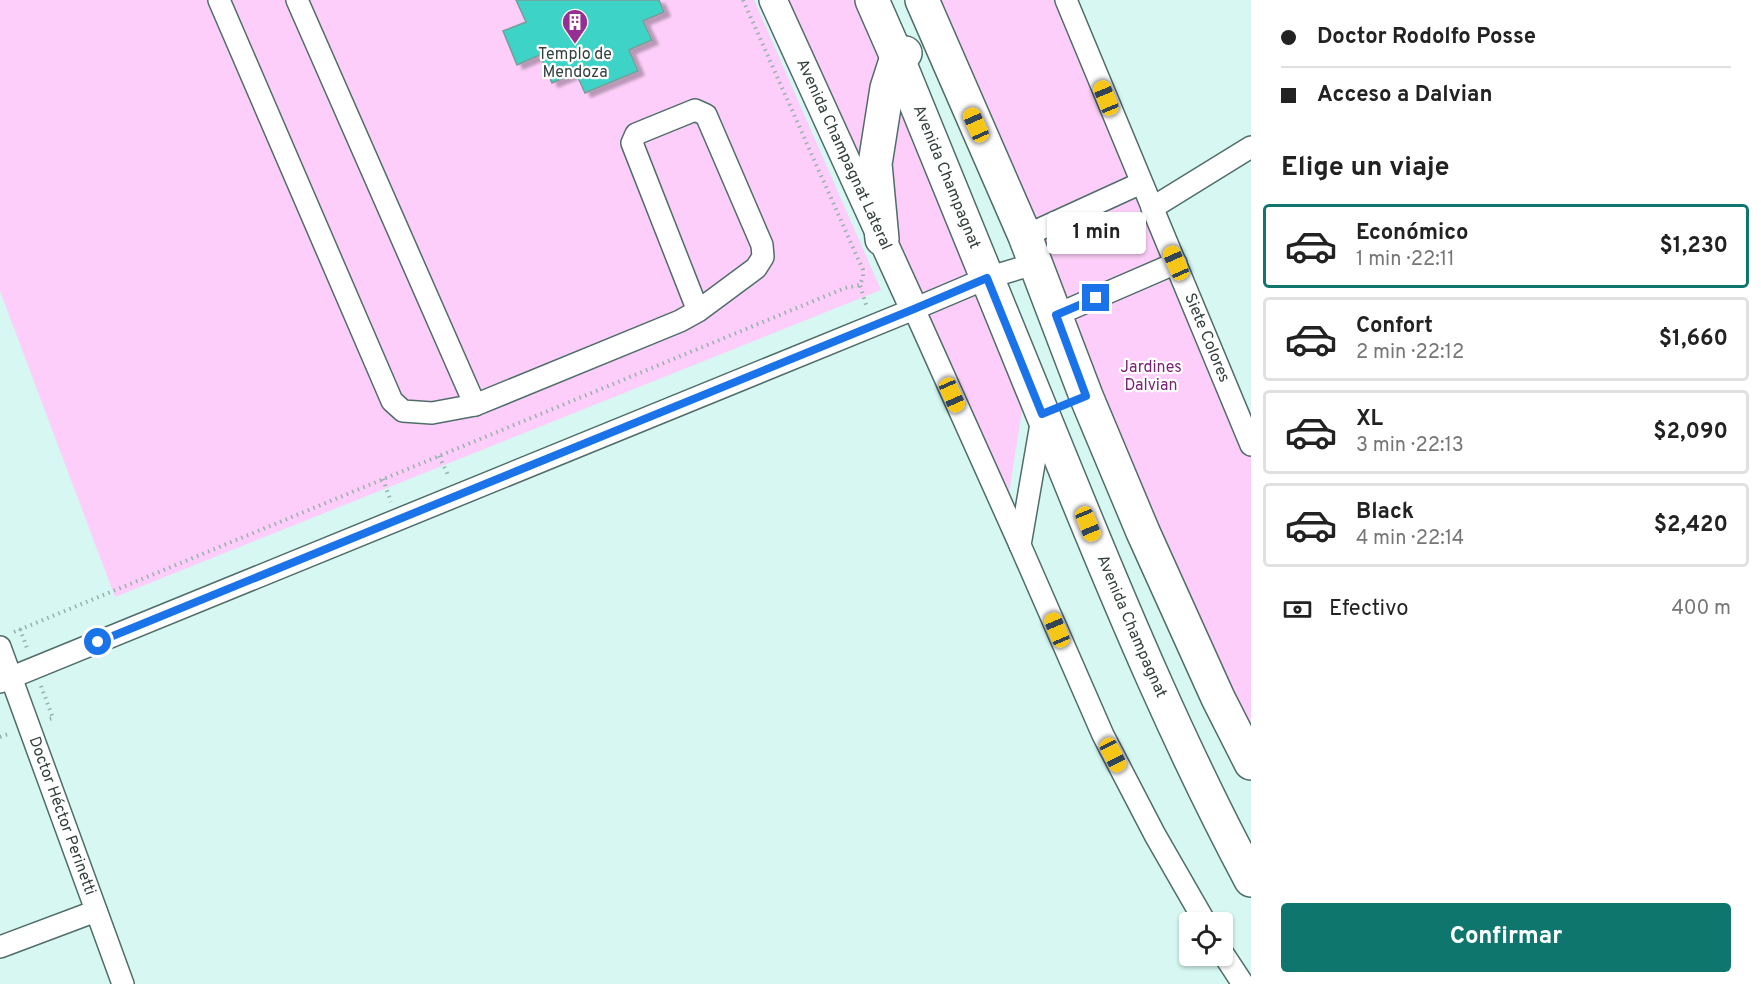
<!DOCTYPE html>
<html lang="es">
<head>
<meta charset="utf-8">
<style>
  :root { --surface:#fff; --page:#f2f2f2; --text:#222; --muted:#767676; --line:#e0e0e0; --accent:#0f766e }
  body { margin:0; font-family:Overpass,sans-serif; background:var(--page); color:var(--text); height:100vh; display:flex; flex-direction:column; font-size:22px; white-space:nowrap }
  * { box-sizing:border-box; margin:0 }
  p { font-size:20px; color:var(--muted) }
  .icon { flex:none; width:33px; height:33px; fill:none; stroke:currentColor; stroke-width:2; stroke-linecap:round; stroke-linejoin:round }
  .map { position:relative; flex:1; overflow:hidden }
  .drawer { display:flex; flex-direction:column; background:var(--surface); width:510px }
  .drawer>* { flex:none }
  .top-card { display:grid; align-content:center; height:132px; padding:0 30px; background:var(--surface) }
  .controls { position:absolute; left:1179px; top:912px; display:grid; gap:12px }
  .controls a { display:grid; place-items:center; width:54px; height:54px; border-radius:6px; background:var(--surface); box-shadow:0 2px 4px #0004; font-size:30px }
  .end { position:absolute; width:27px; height:27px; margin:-14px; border:8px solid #1a73e8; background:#fff; box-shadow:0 0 0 3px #fff }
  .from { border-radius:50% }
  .bubble { position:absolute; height:42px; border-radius:6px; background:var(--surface); box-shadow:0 2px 4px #0004; font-size:20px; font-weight:700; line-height:42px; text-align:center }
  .car { position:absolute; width:18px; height:36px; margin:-18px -9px; border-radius:8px; box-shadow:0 0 4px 2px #0007; background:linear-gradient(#f5c518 24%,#345 0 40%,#f5c518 0 76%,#345 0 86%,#f5c518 0) }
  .top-card b { display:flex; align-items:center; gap:21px; height:57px; font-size:22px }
  .top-card b+b { border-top:2px solid var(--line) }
  .top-card i { width:15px; height:15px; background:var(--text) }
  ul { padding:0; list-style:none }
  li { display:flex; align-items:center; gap:18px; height:84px; margin:0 12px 9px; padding:0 18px; border:3px solid var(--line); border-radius:6px }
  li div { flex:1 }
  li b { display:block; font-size:22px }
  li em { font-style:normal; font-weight:700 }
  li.selected { border-color:var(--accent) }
  li>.icon { width:54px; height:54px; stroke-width:1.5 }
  h2 { padding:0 30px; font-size:27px; line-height:72px }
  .pay { display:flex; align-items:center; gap:15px; height:66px; padding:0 30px; font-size:22px }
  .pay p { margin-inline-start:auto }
  .cta { display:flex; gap:12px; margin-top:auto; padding:12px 30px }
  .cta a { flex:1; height:69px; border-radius:6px; background:var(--accent); color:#fff; font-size:24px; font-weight:700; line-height:69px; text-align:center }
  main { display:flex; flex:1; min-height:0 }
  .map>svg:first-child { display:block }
  .green { fill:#fdcef9 }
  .building { fill:#3dd3c7; stroke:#7d9b98; stroke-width:1.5; filter:url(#shadow) }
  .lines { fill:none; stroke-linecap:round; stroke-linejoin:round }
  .minor-casing { stroke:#506d6a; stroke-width:24 }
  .tertiary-casing { stroke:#506d6a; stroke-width:30 }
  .primary-casing { stroke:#506d6a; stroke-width:36 }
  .path { stroke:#98b1ad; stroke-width:4; stroke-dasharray:1.5 4.5; stroke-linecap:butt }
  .minor { stroke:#fff; stroke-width:21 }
  .tertiary { stroke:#fff; stroke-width:27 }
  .primary { stroke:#fff; stroke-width:33 }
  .route { stroke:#1a73e8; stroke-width:8 }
  .labels { text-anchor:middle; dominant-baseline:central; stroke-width:4.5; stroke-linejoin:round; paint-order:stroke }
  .poi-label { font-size:16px; fill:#33403e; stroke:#fff }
  .street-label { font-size:16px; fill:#33403e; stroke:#fff }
  .park-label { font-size:16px; fill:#782376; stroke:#fff }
</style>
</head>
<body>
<main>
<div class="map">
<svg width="1251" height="984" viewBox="0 0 1251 984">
  <defs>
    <filter id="shadow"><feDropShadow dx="6" dy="4" stdDeviation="1.5" flood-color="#0004"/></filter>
  </defs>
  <rect width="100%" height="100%" fill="#d6f7f2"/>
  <g class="green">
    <polygon points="0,0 754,0 881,290 115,597 0,291"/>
    <polygon points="785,0 863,0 883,45 1022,411 1006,512"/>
    <polygon points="922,0 1066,0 1251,445 1251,763"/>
  </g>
  <polygon class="building" points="516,0 659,0 664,12 643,21 652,40 629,50 638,71 585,93 576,73 552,83 540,55 517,65 503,31 526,22"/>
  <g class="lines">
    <g class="minor-casing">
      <g id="minor">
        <polyline points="219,0 392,401 403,411 432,413 475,405 680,321 698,311 756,268 763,257 762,245 706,115 695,110 636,134 632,143 698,311"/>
        <polyline points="297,0 475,405"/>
        <path id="s1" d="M1066 0 1251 445"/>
        <polyline points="1152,208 1251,147"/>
        <polyline points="1025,236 1141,183"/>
        <polyline points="914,309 1020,545"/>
        <polyline points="1056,315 1176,263"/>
        <polyline points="1042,418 1020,545 1103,735 1155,835 1205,922"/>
        <path id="s2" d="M0 647 123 984"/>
        <polyline points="0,682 914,309 987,278 1037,263"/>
        <polyline points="0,947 96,911"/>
        <polyline points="1222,952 1243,984"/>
      </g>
    </g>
    <g class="tertiary-casing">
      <g id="tertiary">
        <path id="s3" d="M773 0 914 309"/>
      </g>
    </g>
    <g class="primary-casing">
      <g id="primary">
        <path id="s4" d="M872 0 897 57C955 198 1012 340 1070 481 1125 616 1182 751 1251 880"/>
        <polyline points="922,0 1025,236 1086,396 1143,532 1218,698 1251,763"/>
        <polyline points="882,239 875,164 887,88 897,57 905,53"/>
      </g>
    </g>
    <g class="path">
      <polyline points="743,0 863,270 863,277 860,285 867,308"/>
      <polyline points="439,456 449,477"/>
      <polyline points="383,479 391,502"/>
      <polyline points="20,629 27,648"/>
      <polyline points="14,632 845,288 860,285"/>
      <polyline points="41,686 53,718 46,720"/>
      <polyline points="0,737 11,733"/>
    </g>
    <use href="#minor" class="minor"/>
    <use href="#tertiary" class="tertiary"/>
    <use href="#primary" class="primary"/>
  </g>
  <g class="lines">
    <polyline class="route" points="98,642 914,309 987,278 1042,414 1086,396 1056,315 1096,298"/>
  </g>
  <defs>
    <g id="building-pin" transform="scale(1.35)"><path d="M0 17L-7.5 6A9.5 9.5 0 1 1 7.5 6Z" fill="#962f93" stroke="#fff"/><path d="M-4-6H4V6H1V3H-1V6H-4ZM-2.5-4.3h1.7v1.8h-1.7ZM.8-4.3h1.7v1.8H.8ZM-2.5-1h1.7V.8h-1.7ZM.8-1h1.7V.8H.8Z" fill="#fff"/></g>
  </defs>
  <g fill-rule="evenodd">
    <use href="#building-pin" x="575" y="22"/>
  </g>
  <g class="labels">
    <g class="poi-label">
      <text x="575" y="55">Templo de<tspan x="575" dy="18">Mendoza</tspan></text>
    </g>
    <g class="street-label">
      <text stroke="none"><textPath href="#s3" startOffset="170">Avenida Champagnat Lateral</textPath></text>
      <text stroke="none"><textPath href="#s4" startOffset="192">Avenida Champagnat</textPath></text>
      <text stroke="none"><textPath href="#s1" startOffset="366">Siete Colores</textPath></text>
      <text stroke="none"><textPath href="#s4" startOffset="678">Avenida Champagnat</textPath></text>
      <text stroke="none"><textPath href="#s2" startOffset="180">Doctor Héctor Perinetti</textPath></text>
    </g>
    <g class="park-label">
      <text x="1151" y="368">Jardines<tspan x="1151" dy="18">Dalvian</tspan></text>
    </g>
  </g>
</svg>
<div class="controls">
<a><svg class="icon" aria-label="locate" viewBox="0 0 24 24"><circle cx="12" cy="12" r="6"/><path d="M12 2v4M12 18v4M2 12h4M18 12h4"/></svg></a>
</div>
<i class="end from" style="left:98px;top:642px"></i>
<i class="end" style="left:1096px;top:298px"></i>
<div class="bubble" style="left:1047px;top:212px;width:99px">1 min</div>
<i class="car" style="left:1106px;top:98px;rotate:338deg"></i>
<i class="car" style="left:976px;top:125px;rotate:336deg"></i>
<i class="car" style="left:1176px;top:263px;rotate:336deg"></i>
<i class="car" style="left:952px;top:395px;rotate:156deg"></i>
<i class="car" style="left:1088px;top:524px;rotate:158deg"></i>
<i class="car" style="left:1057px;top:630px;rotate:337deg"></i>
<i class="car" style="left:1113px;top:755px;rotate:153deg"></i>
</div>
<section class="drawer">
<div class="top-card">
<b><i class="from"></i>Doctor Rodolfo Posse</b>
<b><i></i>Acceso a Dalvian</b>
</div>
<h2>Elige un viaje</h2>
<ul>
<li class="selected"><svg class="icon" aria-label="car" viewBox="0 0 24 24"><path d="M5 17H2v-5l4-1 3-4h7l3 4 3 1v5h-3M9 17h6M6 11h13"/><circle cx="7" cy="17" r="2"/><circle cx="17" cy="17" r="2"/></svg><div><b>Económico</b><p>1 min · 22:11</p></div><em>$1,230</em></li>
<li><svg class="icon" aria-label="car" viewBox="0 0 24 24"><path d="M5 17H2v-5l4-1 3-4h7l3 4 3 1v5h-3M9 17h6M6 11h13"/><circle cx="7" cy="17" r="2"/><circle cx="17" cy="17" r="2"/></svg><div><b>Confort</b><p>2 min · 22:12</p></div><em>$1,660</em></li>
<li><svg class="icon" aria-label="car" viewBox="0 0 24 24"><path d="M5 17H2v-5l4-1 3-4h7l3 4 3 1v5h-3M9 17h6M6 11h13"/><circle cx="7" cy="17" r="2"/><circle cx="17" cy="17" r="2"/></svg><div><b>XL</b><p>3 min · 22:13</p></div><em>$2,090</em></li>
<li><svg class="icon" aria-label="car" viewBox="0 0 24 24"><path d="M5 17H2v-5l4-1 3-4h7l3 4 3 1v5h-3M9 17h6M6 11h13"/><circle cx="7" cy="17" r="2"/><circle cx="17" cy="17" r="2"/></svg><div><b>Black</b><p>4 min · 22:14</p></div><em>$2,420</em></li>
</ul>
<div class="pay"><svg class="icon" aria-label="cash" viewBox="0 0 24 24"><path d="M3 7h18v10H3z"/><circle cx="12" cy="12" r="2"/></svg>Efectivo<p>400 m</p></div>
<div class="cta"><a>Confirmar</a></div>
</section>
</main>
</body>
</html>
